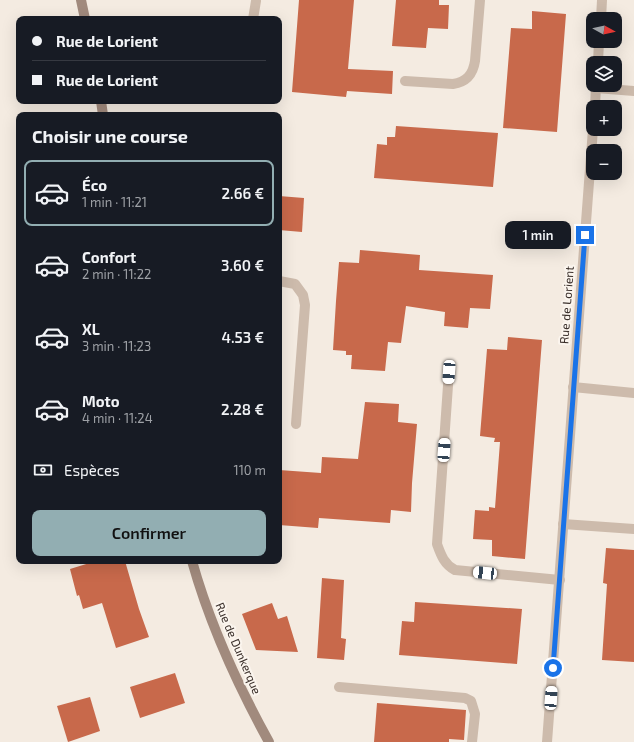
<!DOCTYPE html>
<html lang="fr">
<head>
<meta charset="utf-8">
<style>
  :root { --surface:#171b24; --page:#242831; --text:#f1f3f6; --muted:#9ea1a6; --line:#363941; --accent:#92aeb2 }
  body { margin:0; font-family:"Exo 2",sans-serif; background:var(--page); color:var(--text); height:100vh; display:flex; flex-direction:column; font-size:15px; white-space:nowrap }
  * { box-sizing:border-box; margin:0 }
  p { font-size:13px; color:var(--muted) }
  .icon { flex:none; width:22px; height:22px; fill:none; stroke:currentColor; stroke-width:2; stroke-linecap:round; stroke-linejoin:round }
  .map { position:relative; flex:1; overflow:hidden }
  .side { position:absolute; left:16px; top:112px; width:266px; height:452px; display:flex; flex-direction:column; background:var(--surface); border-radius:8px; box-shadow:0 4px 16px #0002 }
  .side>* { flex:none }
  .banner { position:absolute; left:16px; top:16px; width:266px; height:88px; border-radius:8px; box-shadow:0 4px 16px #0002; display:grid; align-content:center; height:88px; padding:0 16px; background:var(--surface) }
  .needle { width:26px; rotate:98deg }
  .tools { position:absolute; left:586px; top:12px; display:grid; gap:8px }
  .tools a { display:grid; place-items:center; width:36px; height:36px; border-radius:8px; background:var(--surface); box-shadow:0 4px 16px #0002; font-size:20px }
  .end { position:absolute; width:18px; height:18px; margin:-9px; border:5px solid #1a73e8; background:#fff; box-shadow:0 0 0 2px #fff }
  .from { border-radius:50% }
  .bubble { position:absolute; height:28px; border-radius:8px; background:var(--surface); box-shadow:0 4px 16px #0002; font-size:13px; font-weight:600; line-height:28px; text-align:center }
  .car { position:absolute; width:12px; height:24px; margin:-12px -6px; border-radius:5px; box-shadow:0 0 3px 1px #0007; background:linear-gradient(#fff 24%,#345 0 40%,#fff 0 76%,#345 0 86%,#fff 0) }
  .banner b { display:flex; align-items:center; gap:14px; height:38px; font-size:15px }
  .banner b+b { border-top:1px solid var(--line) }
  .banner i { width:10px; height:10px; background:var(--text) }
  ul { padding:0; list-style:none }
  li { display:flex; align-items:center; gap:12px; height:66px; margin:0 8px 6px; padding:0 8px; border:2px solid transparent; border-radius:8px }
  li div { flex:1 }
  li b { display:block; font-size:15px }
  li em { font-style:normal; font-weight:600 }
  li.active { border-color:var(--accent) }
  li>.icon { width:36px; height:36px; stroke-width:1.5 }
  h2 { padding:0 16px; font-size:18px; line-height:48px }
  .pay { display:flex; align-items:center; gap:10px; height:44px; padding:0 16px; font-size:15px }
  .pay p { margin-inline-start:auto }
  .cta { display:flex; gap:8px; margin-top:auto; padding:8px 16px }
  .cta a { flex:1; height:46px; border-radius:8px; background:var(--accent); color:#111; font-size:16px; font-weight:600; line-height:46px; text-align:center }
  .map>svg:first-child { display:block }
  .building { fill:#c8694b }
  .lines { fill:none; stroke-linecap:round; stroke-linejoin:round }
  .lane { stroke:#cdbbac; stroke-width:10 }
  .street { stroke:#cdbbac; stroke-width:10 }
  .secondary { stroke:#a18a7d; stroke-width:10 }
  .route { stroke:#1a73e8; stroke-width:5 }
  .labels { text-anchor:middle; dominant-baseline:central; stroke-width:4; stroke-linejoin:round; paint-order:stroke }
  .street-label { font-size:12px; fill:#3b302b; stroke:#fbf5ee }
</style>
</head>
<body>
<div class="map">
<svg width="634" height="742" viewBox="0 0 634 742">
  <rect width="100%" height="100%" fill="#f4ebe1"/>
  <g class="building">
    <polygon points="299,0 354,0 348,69 393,71 392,94 347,91 346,97 292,92"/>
    <polygon points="396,0 439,0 439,5 449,5 448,29 428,28 426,48 392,46"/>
    <polygon points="532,11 566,14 557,132 503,128 511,28 532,29"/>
    <polygon points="396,126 498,133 493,187 374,178 377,144 387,145 387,137 395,137"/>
    <polygon points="279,196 304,198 302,232 279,230"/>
    <polygon points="360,250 420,255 419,270 493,275 490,309 470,308 468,328 444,326 445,312 406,306 401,343 388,342 385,371 351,369 352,355 346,355 346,351 333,350 336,301 339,262 359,263"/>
    <polygon points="508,337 542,340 525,559 492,556 492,540 473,539 475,510 489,511 489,507 495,508 500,442 494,442 495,438 480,436 487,349 507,350"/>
    <polygon points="365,402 399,404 398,422 417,424 412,483 411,512 391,510 390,523 319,518 318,528 279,525 279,470 321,473 322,457 358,459"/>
    <polygon points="606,548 634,550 634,662 602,660 607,584 603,583"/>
    <polygon points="96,561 125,561 139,609 149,637 116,648 102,603 83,609 79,595 77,596 70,569"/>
    <polygon points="322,578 344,580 341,638 346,639 344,660 317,658"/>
    <polygon points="415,602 522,609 517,664 399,655 402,621 414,622"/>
    <polygon points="272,603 278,619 287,616 298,652 256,650 242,614"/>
    <polygon points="175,673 185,703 140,718 130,687"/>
    <polygon points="90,697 100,731 68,742 57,706"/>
    <polygon points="377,703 466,710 464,740 449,739 449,742 374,742"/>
  </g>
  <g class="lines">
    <polyline class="lane" points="339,687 465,698 471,701 475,714 472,742"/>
    <g class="street">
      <polyline points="253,19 256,1"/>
      <polyline points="601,19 602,0"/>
      <polyline points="598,63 599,41"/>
      <path d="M405 81 453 84C467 82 473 74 475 61L480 0"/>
      <polyline points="596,88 634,91"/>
      <polyline points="595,107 596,85"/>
      <polyline points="279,281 295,284 303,295 305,305 296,424"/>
      <path d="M449 371 437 544C441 555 444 564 455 570L560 580"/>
      <polyline points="573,387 634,393"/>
      <polyline points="563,524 634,529"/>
      <polyline points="547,742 593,129"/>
    </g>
    <g class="secondary">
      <polyline points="81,0 85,19"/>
      <polyline points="101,101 103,115"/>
      <path d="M192 561C210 625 237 684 269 742"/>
    </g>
  </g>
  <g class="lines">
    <polyline class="route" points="553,668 585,235"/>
  </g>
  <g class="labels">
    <g class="street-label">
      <text transform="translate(566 305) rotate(-86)">Rue de Lorient</text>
      <text transform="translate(239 648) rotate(67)">Rue de Dunkerque</text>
    </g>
  </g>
</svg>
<div class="tools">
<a><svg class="needle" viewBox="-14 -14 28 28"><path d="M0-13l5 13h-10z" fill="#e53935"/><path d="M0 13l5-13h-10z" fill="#9ea1a6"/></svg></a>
<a><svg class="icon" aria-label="layers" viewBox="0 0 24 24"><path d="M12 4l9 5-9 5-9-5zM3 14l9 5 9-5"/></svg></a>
<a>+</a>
<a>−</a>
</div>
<i class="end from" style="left:553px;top:668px"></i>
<i class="end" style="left:585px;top:235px"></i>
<div class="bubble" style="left:505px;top:221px;width:66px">1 min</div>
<i class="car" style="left:449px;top:372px;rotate:184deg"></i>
<i class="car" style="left:444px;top:450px;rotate:4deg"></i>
<i class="car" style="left:485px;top:573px;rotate:276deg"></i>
<i class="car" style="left:551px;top:698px;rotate:4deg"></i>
<div class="banner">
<b><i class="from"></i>Rue de Lorient</b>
<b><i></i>Rue de Lorient</b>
</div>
<section class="side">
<h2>Choisir une course</h2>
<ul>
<li class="active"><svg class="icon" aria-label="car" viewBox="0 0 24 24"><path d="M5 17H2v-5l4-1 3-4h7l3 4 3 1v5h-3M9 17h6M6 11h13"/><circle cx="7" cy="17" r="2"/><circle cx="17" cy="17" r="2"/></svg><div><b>Éco</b><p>1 min · 11:21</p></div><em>2.66 €</em></li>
<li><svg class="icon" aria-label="car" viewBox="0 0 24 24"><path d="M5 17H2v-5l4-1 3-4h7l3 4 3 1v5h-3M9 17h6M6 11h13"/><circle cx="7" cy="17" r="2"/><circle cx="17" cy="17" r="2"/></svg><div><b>Confort</b><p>2 min · 11:22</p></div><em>3.60 €</em></li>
<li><svg class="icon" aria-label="car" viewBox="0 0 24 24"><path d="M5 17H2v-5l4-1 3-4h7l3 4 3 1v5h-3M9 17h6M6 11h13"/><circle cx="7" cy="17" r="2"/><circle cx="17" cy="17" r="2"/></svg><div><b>XL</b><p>3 min · 11:23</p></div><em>4.53 €</em></li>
<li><svg class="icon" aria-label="car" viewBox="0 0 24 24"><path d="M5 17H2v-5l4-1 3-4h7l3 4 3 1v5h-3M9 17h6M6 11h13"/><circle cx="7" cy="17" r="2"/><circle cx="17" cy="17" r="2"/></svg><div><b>Moto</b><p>4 min · 11:24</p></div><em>2.28 €</em></li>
</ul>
<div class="pay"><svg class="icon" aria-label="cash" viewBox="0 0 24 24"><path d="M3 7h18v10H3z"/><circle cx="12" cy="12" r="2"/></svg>Espèces<p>110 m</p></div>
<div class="cta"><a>Confirmer</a></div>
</section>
</div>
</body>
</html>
